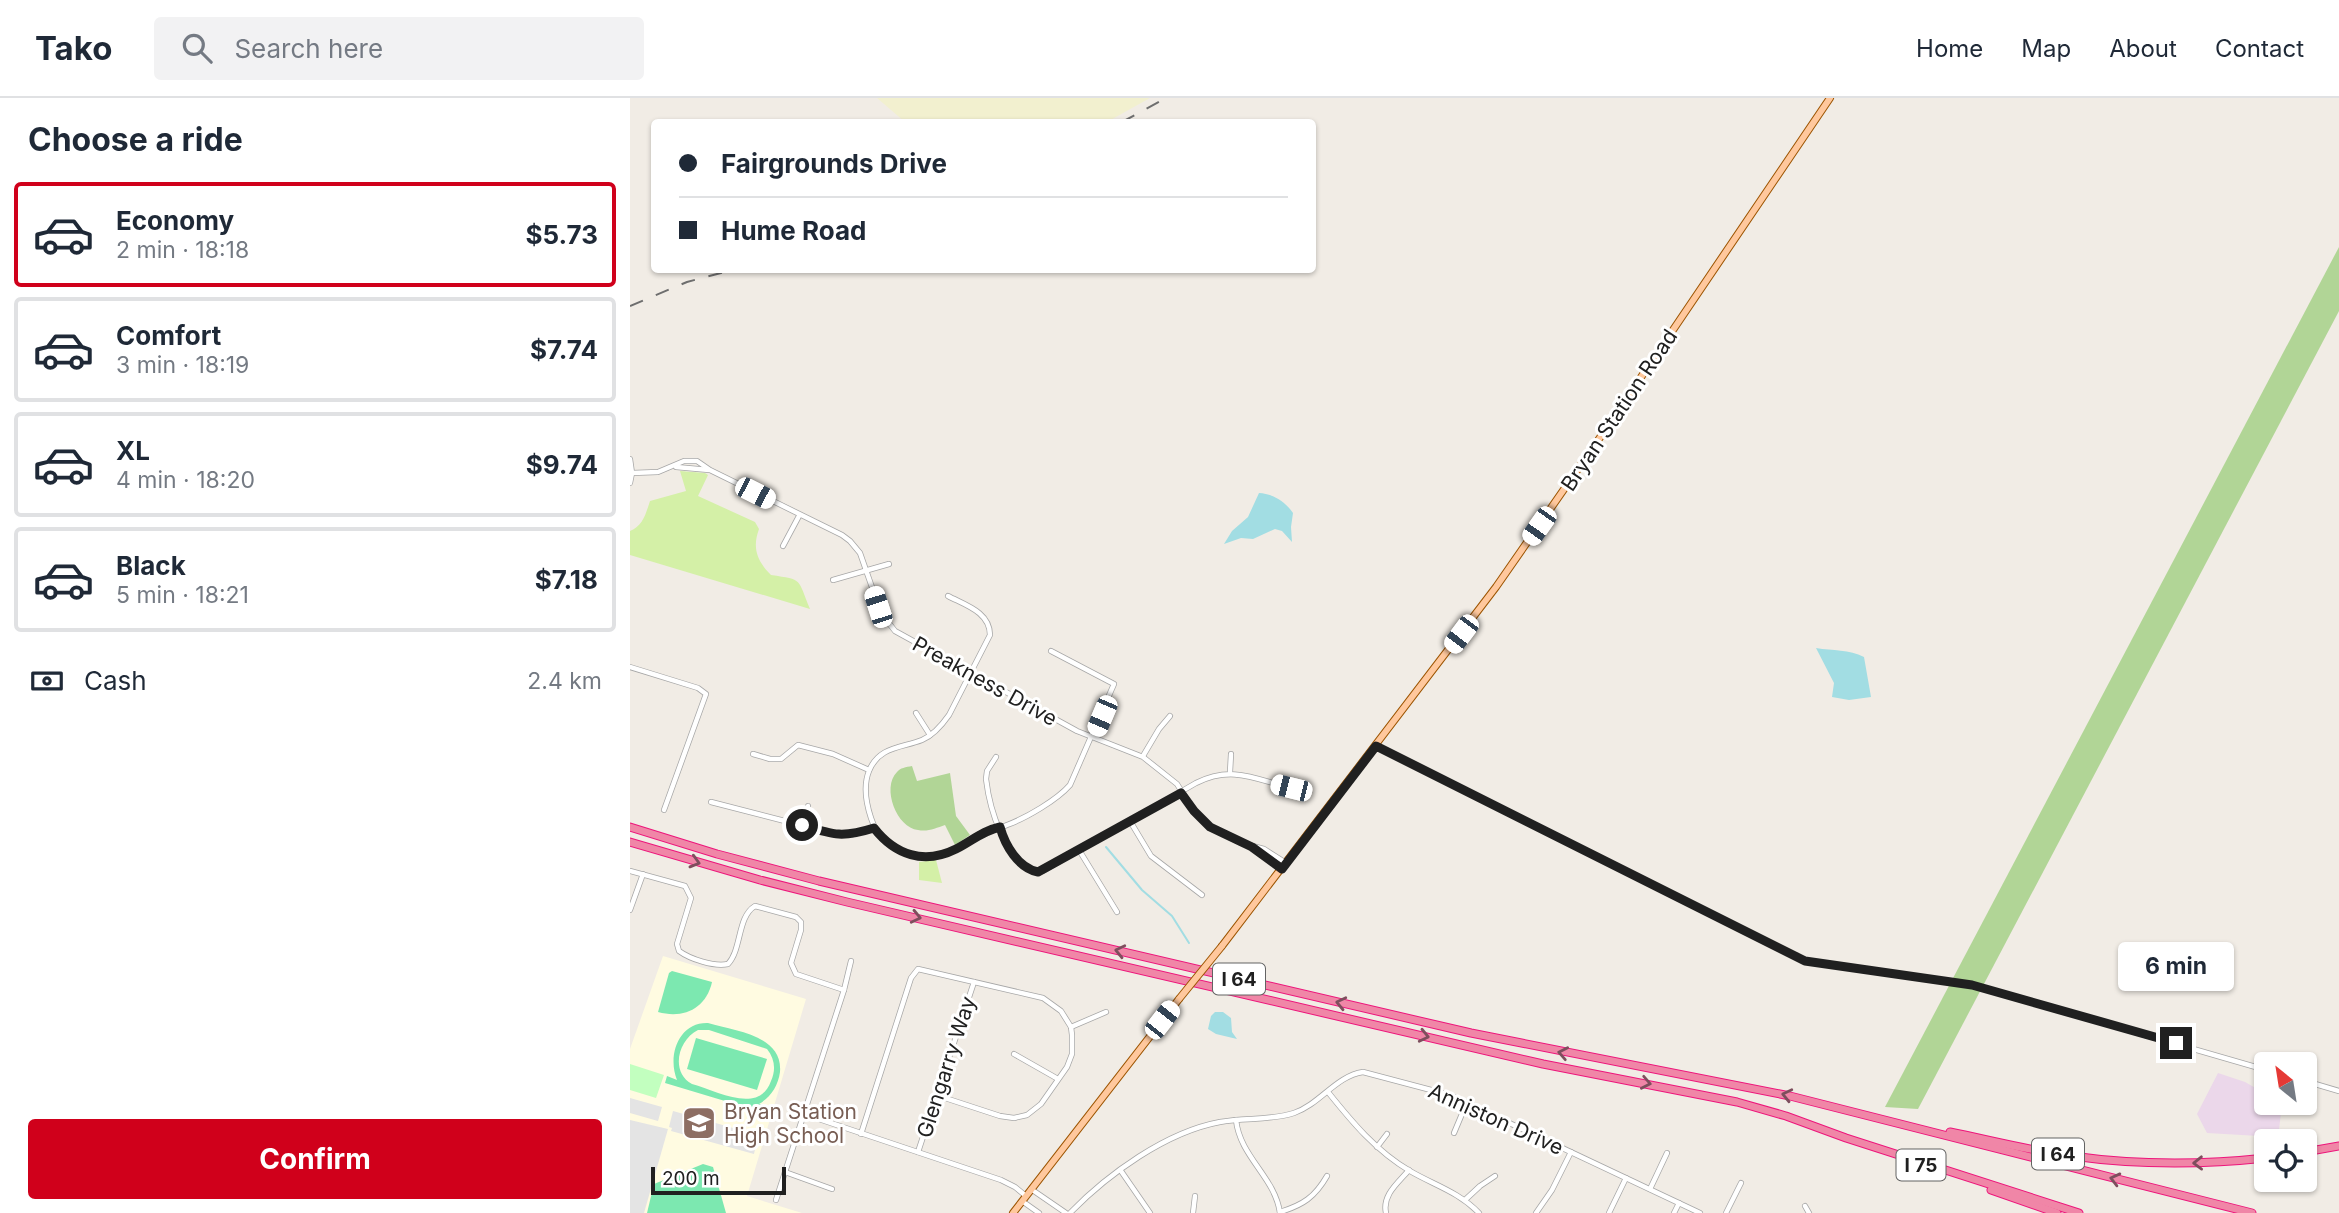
<!DOCTYPE html>
<html lang="en">
<head>
<meta charset="utf-8">
<style>
  :root { --surface:#fff; --page:#f2f2f3; --text:#1f2937; --muted:#747a83; --line:#e0e1e3; --accent:#d0001b }
  body { margin:0; font-family:Inter,sans-serif; background:var(--page); color:var(--text); height:100vh; display:flex; flex-direction:column; font-size:26px; white-space:nowrap }
  * { box-sizing:border-box; margin:0 }
  p { font-size:23px; color:var(--muted) }
  .icon { flex:none; width:38px; height:38px; fill:none; stroke:currentColor; stroke-width:2; stroke-linecap:round; stroke-linejoin:round }
  .map { position:relative; flex:1; overflow:hidden }
  .sheet { display:flex; flex-direction:column; background:var(--surface); width:630px }
  .sheet>* { flex:none }
  .hud { position:absolute; left:21px; top:21px; width:665px; height:154px; border-radius:7px; box-shadow:0 2px 5px #0004; display:grid; align-content:center; height:154px; padding:0 28px; background:var(--surface) }
  .needle { width:46px; rotate:330deg }
  .controls { position:absolute; left:1624px; top:954px; display:grid; gap:14px }
  .controls a { display:grid; place-items:center; width:63px; height:63px; border-radius:7px; background:var(--surface); box-shadow:0 2px 5px #0004; font-size:35px }
  .scale { position:absolute; left:21px; bottom:18px; width:135px; box-sizing:border-box; padding-left:7px; border:4px solid #202020; border-top:0; font-size:19px; line-height:24px; white-space:nowrap; color:#202020; -webkit-text-stroke:5px #fff; paint-order:stroke }
  .end { position:absolute; width:32px; height:32px; margin:-16px; border:9px solid #202020; background:#fff; box-shadow:0 0 0 4px #fff }
  .from { border-radius:50% }
  .bubble { position:absolute; height:49px; border-radius:7px; background:var(--surface); box-shadow:0 2px 5px #0004; font-size:23px; font-weight:700; line-height:49px; text-align:center }
  .car { position:absolute; width:21px; height:42px; margin:-21px -10px; border-radius:9px; box-shadow:0 0 5px 2px #0007; background:linear-gradient(#fff 24%,#345 0 40%,#fff 0 76%,#345 0 86%,#fff 0) }
  .hud b { display:flex; align-items:center; gap:24px; height:66px; font-size:26px }
  .hud b+b { border-top:2px solid var(--line) }
  .hud i { width:18px; height:18px; background:var(--text) }
  ul { padding:0; list-style:none }
  li { display:flex; align-items:center; gap:21px; height:105px; margin:0 14px 10px; padding:0 14px; border:4px solid var(--line); border-radius:7px }
  li div { flex:1 }
  li b { display:block; font-size:26px }
  li em { font-style:normal; font-weight:700 }
  li.current { border-color:var(--accent) }
  li>.icon { width:63px; height:63px; stroke-width:1.5 }
  h2 { padding:0 28px; font-size:32px; line-height:84px }
  .pay { display:flex; align-items:center; gap:18px; height:77px; padding:0 28px; font-size:26px }
  .pay p { margin-inline-start:auto }
  .primary-button { display:flex; gap:14px; margin-top:auto; padding:14px 28px }
  .primary-button a { flex:1; height:80px; border-radius:7px; background:var(--accent); color:#fff; font-size:28px; font-weight:700; line-height:80px; text-align:center }
  header { display:flex; align-items:center; gap:42px; box-sizing:border-box; height:98px; padding:0 35px; background:var(--surface); border-bottom:2px solid var(--line) }
  header strong { font-size:33px }
  nav { display:flex; gap:38px; margin-inline-start:auto; font-size:24px }
  .search { width:490px; height:63px; background:var(--page); display:flex; align-items:center; gap:18px; box-sizing:border-box; padding:0 24px; border-radius:7px; color:var(--muted); font-size:26px }
  main { display:flex; flex:1; min-height:0 }
  .map>svg:first-child { display:block }
  .industrial { fill:#ebd7ea }
  .education { fill:#fffbe1 }
  .farmland { fill:#f2f0cf }
  .grass { fill:#d4f0a7 }
  .forest { fill:#b1d596 }
  .park { fill:#c2ffbf }
  .pitch { fill:#7ce8b0; fill-rule:evenodd }
  .parking { fill:#e4e4e4 }
  .water { fill:#a2dde3 }
  .lines { fill:none; stroke-linecap:round; stroke-linejoin:round }
  .stream { stroke:#a2dde3; stroke-width:2 }
  .minor-casing { stroke:#a7a7a7; stroke-width:6 }
  .major-casing { stroke:#9c5400; stroke-width:8 }
  .highway-casing { stroke:#ed157b; stroke-width:9 }
  .minor { stroke:#fff; stroke-width:4.5 }
  .major { stroke:#ffc89d; stroke-width:6 }
  .highway { stroke:#f086a7; stroke-width:7 }
  .rail { stroke:#6e6e6e; stroke-width:2; stroke-dasharray:14 14; stroke-linecap:butt }
  .major-bridge-casing { stroke:#9c5400; stroke-width:8; stroke-linecap:butt }
  .major-bridge { stroke:#ffc89d; stroke-width:6 }
  .oneway { stroke:#7e4e5d }
  .route { stroke:#202020; stroke-width:9 }
  .labels { text-anchor:middle; dominant-baseline:central; stroke-width:6; stroke-linejoin:round; paint-order:stroke }
  .shield { fill:#fff; stroke:#636363; stroke-width:2 }
  .shield-label { font-size:19px; font-weight:bold; fill:#202020 }
  .street-label { font-size:21px; fill:#202020; stroke:#fff }
  .education-label { font-size:21px; fill:#785e54; stroke:#fff; text-anchor:start }
</style>
</head>
<body>
<header>
<strong>Tako</strong>
<div class="search"><svg class="icon" aria-label="search" viewBox="0 0 24 24"><circle cx="10" cy="10" r="6"/><path d="M15 15l6 6"/></svg>Search here</div>
<nav><a>Home</a><a>Map</a><a>About</a><a>Contact</a></nav>
</header>
<main>
<section class="sheet">
<h2>Choose a ride</h2>
<ul>
<li class="current"><svg class="icon" aria-label="car" viewBox="0 0 24 24"><path d="M5 17H2v-5l4-1 3-4h7l3 4 3 1v5h-3M9 17h6M6 11h13"/><circle cx="7" cy="17" r="2"/><circle cx="17" cy="17" r="2"/></svg><div><b>Economy</b><p>2 min · 18:18</p></div><em>$5.73</em></li>
<li><svg class="icon" aria-label="car" viewBox="0 0 24 24"><path d="M5 17H2v-5l4-1 3-4h7l3 4 3 1v5h-3M9 17h6M6 11h13"/><circle cx="7" cy="17" r="2"/><circle cx="17" cy="17" r="2"/></svg><div><b>Comfort</b><p>3 min · 18:19</p></div><em>$7.74</em></li>
<li><svg class="icon" aria-label="car" viewBox="0 0 24 24"><path d="M5 17H2v-5l4-1 3-4h7l3 4 3 1v5h-3M9 17h6M6 11h13"/><circle cx="7" cy="17" r="2"/><circle cx="17" cy="17" r="2"/></svg><div><b>XL</b><p>4 min · 18:20</p></div><em>$9.74</em></li>
<li><svg class="icon" aria-label="car" viewBox="0 0 24 24"><path d="M5 17H2v-5l4-1 3-4h7l3 4 3 1v5h-3M9 17h6M6 11h13"/><circle cx="7" cy="17" r="2"/><circle cx="17" cy="17" r="2"/></svg><div><b>Black</b><p>5 min · 18:21</p></div><em>$7.18</em></li>
</ul>
<div class="pay"><svg class="icon" aria-label="cash" viewBox="0 0 24 24"><path d="M3 7h18v10H3z"/><circle cx="12" cy="12" r="2"/></svg>Cash<p>2.4 km</p></div>
<div class="primary-button"><a>Confirm</a></div>
</section>
<div class="map">
<svg width="1709" height="1115" viewBox="0 0 1709 1115">
  <rect width="100%" height="100%" fill="#f1ece5"/>
  <polygon class="industrial" points="1588,975 1615,984 1636,996 1636,1004 1652,1005 1649,1032 1629,1038 1577,1035 1567,1016"/>
  <polygon class="education" points="33,858 176,901 117,1098 172,1115 0,1115 0,951"/>
  <polygon class="farmland" points="247,0 520,0 477,24 275,24"/>
  <g class="grass">
    <path d="M50 373 75 375 78 377 68 398 125 424 129 431C122 450 127 463 141 477 174 482 167 480 180 511L0 457V433C13 428 16 415 20 403L56 393Z"/>
    <polygon points="306,762 312,785 289,782 289,764"/>
  </g>
  <g class="forest">
    <polygon points="1709,149 1709,213 1288,1011 1255,1009"/>
    <path d="M282 668 287 683 320 675 326 718 340 737 325 747 315 727C306 730 298 734 288 732 267 730 251 690 267 674 270 670 276 669 282 668Z"/>
  </g>
  <polygon class="park" points="0,966 34,977 26,1000 0,992"/>
  <g class="pitch">
    <path d="M42 873 82 884C76 911 53 921 28 914L39 875Z"/>
    <path d="M78 925C105 933 153 937 150 974 148 988 141 999 129 1006L139 1009 138 1016 35 985 37 978 47 982C37 957 49 924 78 925ZM68 932H79L137 951C145 961 146 972 141 983 129 1017 87 993 62 986 40 974 48 942 68 932Z"/>
    <polygon points="66,940 137,961 127,992 57,971"/>
    <polygon points="73,1066 83,1069 96,1115 17,1115 24,1086"/>
  </g>
  <g class="parking">
    <polygon points="0,1000 32,1009 28,1023 0,1015"/>
    <polygon points="43,1013 128,1037 124,1056 41,1033 42,1030 39,1029"/>
    <polygon points="0,1022 38,1031 14,1115 0,1115"/>
  </g>
  <g class="water">
    <path d="M629 395C643 396 655 403 663 415L661 429 662 444 652 433 645 431 623 441 611 440 594 446 602 433 618 419Z"/>
    <path d="M1186 550C1203 553 1219 551 1234 559L1241 599 1219 602 1202 599 1204 585Z"/>
    <polygon points="585,914 593,914 601,920 602,934 607,941 586,936 578,931 581,918"/>
  </g>
  <g class="lines">
    <polyline class="stream" points="476,749 512,792 542,818 559,845"/>
    <g class="minor-casing">
      <g id="minor">
        <polyline points="0,361 2,375 0,385"/>
        <polyline points="46,369 79,372"/>
        <polyline points="2,375 28,374 54,363 67,363 80,372 212,437 220,443 230,455 251,515 265,533 447,633 513,659 547,686 564,713 580,729 611,745 634,751 656,765"/>
        <polyline points="153,448 169,418"/>
        <polyline points="203,482 259,466"/>
        <path d="M318 498C335 507 360 514 360 537L319 617C312 627 304 637 292 642 272 650 249 648 239 673 233 688 236 705 241 720 252 754 288 765 320 754 333 749 343 737 356 733 363 730 371 730 377 727 396 720 427 702 440 687L484 586 421 553"/>
        <polyline points="0,569 68,590 76,596 34,712"/>
        <polyline points="286,615 300,637"/>
        <polyline points="745,648 1175,863 1342,887 1636,972"/>
        <polyline points="123,656 140,661 151,661 168,647 203,656 239,672"/>
        <polyline points="513,658 529,631 540,618"/>
        <path d="M366 659 357 673 356 681C360 714 374 757 404 774L413 773 566 685C602 667 625 681 661 690"/>
        <polyline points="600,674 601,656"/>
        <polyline points="81,704 209,737 221,737 244,730"/>
        <polyline points="500,723 521,758 572,797"/>
        <polyline points="172,727 178,708"/>
        <polyline points="622,749 652,770"/>
        <polyline points="449,752 487,814"/>
        <path d="M0 773 55 788 61 800 47 846 49 853C60 861 84 869 98 866 112 851 107 819 125 808L166 819 171 824V832L161 865 166 876 214 892"/>
        <polyline points="0,812 13,776"/>
        <polyline points="441,929 476,914"/>
        <polyline points="384,956 428,981"/>
        <polyline points="1675,983 1709,993"/>
        <path d="M698 994C722 1024 746 1053 780 1073 804 1087 829 1094 849 1115"/>
        <polyline points="174,1016 371,1082 385,1089 396,1098"/>
        <path d="M606 1022C610 1059 645 1079 650 1115"/>
        <polyline points="824,1035 837,1004"/>
        <polyline points="231,1036 281,880 288,871 413,900 431,913 441,929 442,937 442,956 437,969 411,1006 397,1017 384,1020 370,1018 306,997"/>
        <polyline points="747,1049 757,1036"/>
        <polyline points="288,1054 344,884"/>
        <polyline points="491,1073 520,1115"/>
        <polyline points="155,1074 202,1091"/>
        <polyline points="401,1091 436,1115"/>
        <polyline points="1020,1091 1037,1055"/>
        <polyline points="146,1102 214,892 221,863"/>
        <polyline points="835,1102 850,1088 865,1078"/>
        <polyline points="392,1103 409,1115"/>
        <polyline points="1175,1108 1179,1115"/>
        <path d="M650 1114C673 1107 685 1099 697 1078"/>
        <path d="M440 1115C478 1076 536 1034 590 1024 615 1019 640 1023 664 1015 690 1006 706 978 733 974L820 997 1070 1115"/>
        <polyline points="563,1115 565,1098"/>
        <path d="M756 1115C752 1097 768 1085 779 1072"/>
        <polyline points="906,1115 922,1092 941,1054"/>
        <polyline points="979,1115 996,1080"/>
        <polyline points="1044,1115 1049,1105"/>
        <polyline points="1096,1115 1111,1085"/>
      </g>
    </g>
    <g class="major-casing">
      <g id="major">
        <polyline points="592,848 866,489 978,328 1200,0"/>
        <polyline points="383,1115 549,901"/>
      </g>
    </g>
    <g class="highway-casing">
      <g id="highway">
        <polyline points="0,729 87,756 189,783 841,935 1160,998 1622,1115"/>
        <polyline points="0,744 130,782 217,804 913,966 1107,1004 1156,1018 1216,1040 1449,1115"/>
        <path d="M1320 1034C1360 1042 1401 1053 1442 1058 1506 1067 1571 1067 1636 1060"/>
        <polyline points="1675,1054 1709,1048"/>
        <polyline points="1361,1092 1427,1115"/>
      </g>
    </g>
    <use href="#minor" class="minor"/>
    <use href="#major" class="major"/>
    <use href="#highway" class="highway"/>
    <g class="rail">
      <polyline points="492,24 536,0"/>
      <polyline points="0,208 57,184 102,172"/>
    </g>
    <g class="major-bridge-casing">
      <polyline id="major-bridge" points="549,901 592,848"/>
    </g>
    <use href="#major-bridge" class="major-bridge"/>
  </g>
  <defs><path id="oneway-chevron" d="M-2-3.5L2.5 0L-2 3.5" fill="none" stroke-width="1.6" stroke-linecap="round" stroke-linejoin="round" transform="scale(1.75)"/></defs>
  <g class="oneway">
    <use href="#oneway-chevron" transform="translate(65 764) rotate(16)"/>
    <use href="#oneway-chevron" transform="translate(286 819) rotate(13)"/>
    <use href="#oneway-chevron" transform="translate(490 853) rotate(-167)"/>
    <use href="#oneway-chevron" transform="translate(711 905) rotate(-167)"/>
    <use href="#oneway-chevron" transform="translate(794 938) rotate(13)"/>
    <use href="#oneway-chevron" transform="translate(933 955) rotate(-169)"/>
    <use href="#oneway-chevron" transform="translate(1016 985) rotate(11)"/>
    <use href="#oneway-chevron" transform="translate(1157 997) rotate(-167)"/>
    <use href="#oneway-chevron" transform="translate(1568 1065) rotate(179)"/>
    <use href="#oneway-chevron" transform="translate(1485 1081) rotate(-166)"/>
  </g>
  <g class="lines">
    <path class="route" d="M172 727C204 737 212 740 244 730 265 757 294 767 326 751 342 743 352 733 370 729 375 747 388 770 408 774L551 695 564 713 580 729 622 749 652 771 746 648 1175 863 1342 887 1546 945"/>
  </g>
  <defs>
    <g id="school-square" transform="scale(1.75)"><rect x="-9" y="-9" width="18" height="18" rx="4" fill="#8d6e63" stroke="#fff"/><path d="M0-5L7-2L0 1L-7-2ZM-4 1L0 2.5L4 1V4Q0 6-4 4Z" fill="#fff"/></g>
  </defs>
  <g fill-rule="evenodd">
    <use href="#school-square" x="69" y="1025"/>
  </g>
  <g class="labels">
    <g class="shield">
      <rect x="583" y="865.5" width="52" height="31" rx="5"/>
      <rect x="1402" y="1040.5" width="52" height="31" rx="5"/>
      <rect x="1266.5" y="1051.5" width="49" height="31" rx="5"/>
    </g>
    <g class="shield-label">
      <text x="609" y="881">I 64</text>
      <text x="1428" y="1056">I 64</text>
      <text x="1291" y="1067">I 75</text>
    </g>
    <g class="street-label">
      <text transform="translate(989 312) rotate(-56)">Bryan Station Road</text>
      <text transform="translate(355 583) rotate(29)">Preakness Drive</text>
      <text transform="translate(316 969) rotate(-72)">Glengarry Way</text>
      <text transform="translate(866 1021) rotate(24)">Anniston Drive</text>
    </g>
    <g class="education-label">
      <text x="94" y="1013">Bryan Station<tspan x="94" dy="24">High School</tspan></text>
    </g>
  </g>
</svg>
<div class="controls">
<a><svg class="needle" viewBox="-14 -14 28 28"><path d="M0-13l5 13h-10z" fill="#e53935"/><path d="M0 13l5-13h-10z" fill="#747a83"/></svg></a>
<a><svg class="icon" aria-label="locate" viewBox="0 0 24 24"><circle cx="12" cy="12" r="6"/><path d="M12 2v4M12 18v4M2 12h4M18 12h4"/></svg></a>
</div>
<div class="scale">200 m</div>
<i class="end from" style="left:172px;top:727px"></i>
<i class="end" style="left:1546px;top:945px"></i>
<div class="bubble" style="left:1488px;top:844px;width:116px">6 min</div>
<i class="car" style="left:125px;top:395px;rotate:117deg"></i>
<i class="car" style="left:909px;top:428px;rotate:215deg"></i>
<i class="car" style="left:248px;top:509px;rotate:342deg"></i>
<i class="car" style="left:831px;top:536px;rotate:217deg"></i>
<i class="car" style="left:472px;top:618px;rotate:203deg"></i>
<i class="car" style="left:661px;top:690px;rotate:284deg"></i>
<i class="car" style="left:532px;top:922px;rotate:38deg"></i>
<div class="hud">
<b><i class="from"></i>Fairgrounds Drive</b>
<b><i></i>Hume Road</b>
</div>
</div>
</main>
</body>
</html>
